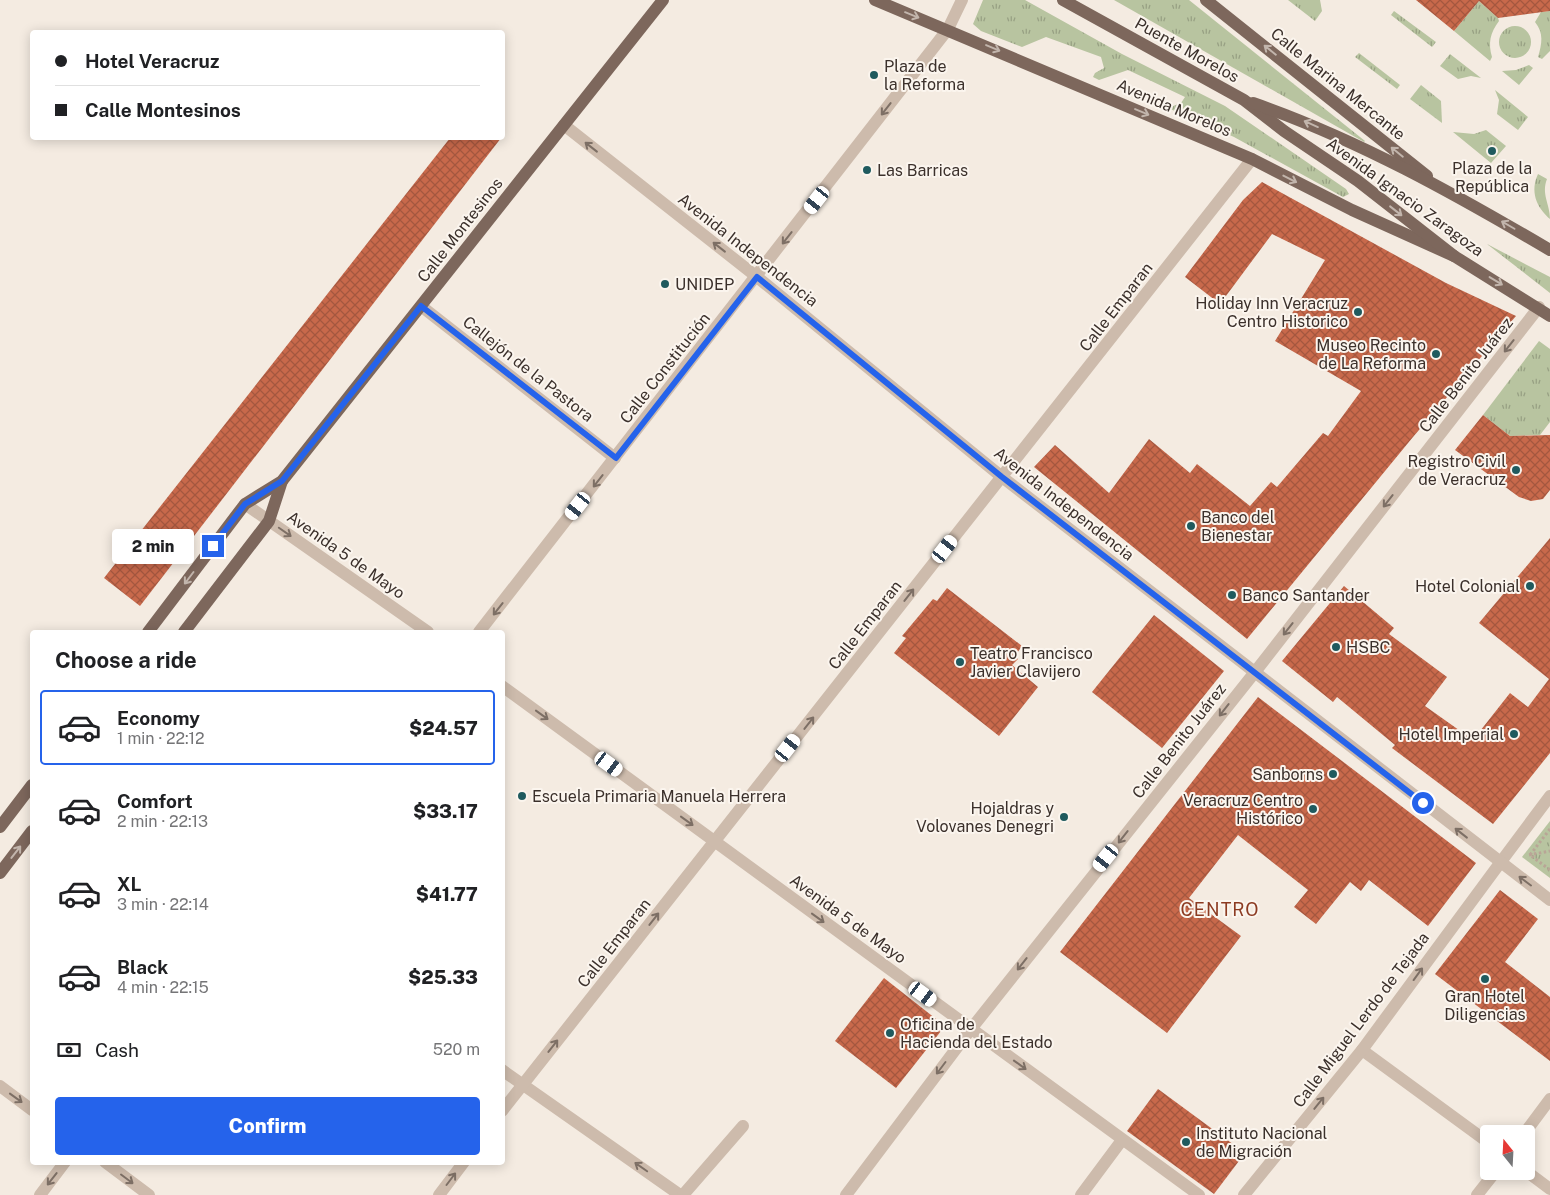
<!DOCTYPE html>
<html lang="en">
<head>
<meta charset="utf-8">
<style>
  :root { --surface:#fff; --page:#f2f2f2; --text:#202124; --muted:#757577; --line:#e0e0e0; --accent:#2563eb }
  body { margin:0; font-family:"Public Sans",sans-serif; background:var(--page); color:var(--text); height:100vh; display:flex; flex-direction:column; font-size:19px; white-space:nowrap }
  * { box-sizing:border-box; margin:0 }
  p { font-size:16px; color:var(--muted) }
  .icon { flex:none; width:28px; height:28px; fill:none; stroke:currentColor; stroke-width:2; stroke-linecap:round; stroke-linejoin:round }
  .map { position:relative; flex:1; overflow:hidden }
  .panel { position:absolute; left:30px; top:630px; width:475px; height:535px; display:flex; flex-direction:column; background:var(--surface); border-radius:5px; box-shadow:0 2px 12px #0003 }
  .panel>* { flex:none }
  .top-card { position:absolute; left:30px; top:30px; width:475px; height:110px; border-radius:5px; box-shadow:0 2px 12px #0003; display:grid; align-content:center; height:110px; padding:0 25px; background:var(--surface) }
  .needle { width:32px; rotate:342deg }
  .controls { position:absolute; left:1480px; top:1125px; display:grid; gap:10px }
  .controls a { display:grid; place-items:center; width:55px; height:55px; border-radius:5px; background:var(--surface); box-shadow:0 2px 12px #0003; font-size:25px }
  .end { position:absolute; width:22px; height:22px; margin:-11px; border:6px solid #2563eb; background:#fff; box-shadow:0 0 0 2px #fff }
  .from { border-radius:50% }
  .bubble { position:absolute; height:35px; border-radius:5px; background:var(--surface); box-shadow:0 2px 12px #0003; font-size:16px; font-weight:800; line-height:35px; text-align:center }
  .car { position:absolute; width:15px; height:30px; margin:-15px -8px; border-radius:6px; box-shadow:0 0 4px 1px #0007; background:linear-gradient(#fff 24%,#345 0 40%,#fff 0 76%,#345 0 86%,#fff 0) }
  .top-card b { display:flex; align-items:center; gap:18px; height:48px; font-size:19px }
  .top-card b+b { border-top:1px solid var(--line) }
  .top-card i { width:12px; height:12px; background:var(--text) }
  ul { padding:0; list-style:none }
  li { display:flex; align-items:center; gap:15px; height:75px; margin:0 10px 8px; padding:0 15px; border:2px solid transparent; border-radius:5px }
  li div { flex:1 }
  li b { display:block; font-size:19px }
  li em { font-style:normal; font-weight:800 }
  li.active { border-color:var(--accent) }
  li>.icon { width:45px; height:45px; stroke-width:1.5 }
  h2 { padding:0 25px; font-size:22px; line-height:60px }
  .pay { display:flex; align-items:center; gap:12px; height:55px; padding:0 25px; font-size:19px }
  .pay p { margin-inline-start:auto }
  .button { display:flex; gap:10px; margin-top:auto; padding:10px 25px }
  .button a { flex:1; height:58px; border-radius:5px; background:var(--accent); color:#fff; font-size:20px; font-weight:800; line-height:58px; text-align:center }
  .map>svg:first-child { display:block }
  .grass { fill:url(#grass-tufts) }
  .building { fill:url(#building-cross-hatch) }
  .lines { fill:none; stroke-linecap:round; stroke-linejoin:round }
  .path { stroke:#b9a596; stroke-width:3; stroke-dasharray:2.5 2.5; stroke-linecap:butt }
  .pedestrian { stroke:#cdbbac; stroke-width:12 }
  .minor { stroke:#cdbbac; stroke-width:12 }
  .tertiary { stroke:#cdbbac; stroke-width:12 }
  .primary { stroke:#7d675c; stroke-width:12 }
  .oneway { stroke:#c2b5ac }
  .oneway2 { stroke:#7d6f65 }
  .route { stroke:#2563eb; stroke-width:6 }
  .poi-dot { fill:#1f5a5e; stroke:#fbf5ee; stroke-width:2 }
  .labels { text-anchor:middle; dominant-baseline:central; stroke-width:4; stroke-linejoin:round; paint-order:stroke }
  .street-label { font-size:16px; fill:#3b302b; stroke:#fbf5ee }
  .poi-label { font-size:16px; fill:#3b302b; stroke:#fbf5ee; text-anchor:start }
  .neighbourhood-label { font-size:18px; letter-spacing:1px; fill:#8c3b22; stroke:#fbf5ee }
</style>
</head>
<body>
<div class="map">
<svg width="1550" height="1195" viewBox="0 0 1550 1195">
  <defs>
    <pattern id="grass-tufts" width="24" height="20" patternUnits="userSpaceOnUse" patternTransform="scale(1.25)"><rect width="24" height="20" fill="#b8c4a0"/><path d="M3 7l-1-3M5 7V3M7 7l1-3M15 17l-1-3M17 17v-4M19 17l1-3" fill="none" stroke="#97a083"/></pattern>
    <pattern id="building-cross-hatch" width="8" height="8" patternUnits="userSpaceOnUse" patternTransform="scale(1.25)"><rect width="8" height="8" fill="#c8694b"/><path d="M0 0l8 8M0 8l8-8" fill="none" stroke="#a4573f"/></pattern>
  </defs>
  <rect width="100%" height="100%" fill="#f4ebe1"/>
  <g class="grass">
    <polygon points="983,0 1025,0 1122,54 1225,106 1346,189 1349,194 1343,197 1234,137 1168,108 1181,103 1185,97 1128,70 1099,80 1093,77 1095,73 1104,68 1101,57 1046,37 1022,47 981,31 973,24"/>
    <polygon points="1114,0 1189,0 1365,141 1364,142"/>
    <polygon points="1288,0 1320,0 1322,11 1315,21"/>
    <path d="M1479 1 1498 18 1499 21C1490 33 1488 43 1492 57L1490 61 1454 31Z"/>
    <polygon points="1394,11 1436,42 1432,47 1391,15"/>
    <path d="M1550 11V51L1542 59 1538 57C1542 44 1544 33 1535 22L1541 12Z"/>
    <circle cx="1515" cy="42" r="16"/>
    <polygon points="1359,53 1400,85 1397,89 1355,57"/>
    <polygon points="1450,54 1481,78 1471,76 1458,79 1440,66"/>
    <polygon points="1529,65 1533,68 1519,85 1502,71 1516,70"/>
    <polygon points="1421,85 1441,101 1442,123 1410,99"/>
    <polygon points="1495,90 1528,117 1518,130 1497,114 1499,100"/>
    <polygon points="1486,130 1506,146 1491,163 1453,132 1474,134"/>
    <path d="M1538 174 1547 179C1541 194 1550 204 1550 219 1536 207 1530 191 1538 174Z"/>
    <polygon points="1487,244 1550,277 1550,293"/>
    <polygon points="1539,341 1550,349 1550,422 1540,435 1510,436 1483,415"/>
    <polygon points="1550,821 1550,878 1522,857"/>
  </g>
  <g class="building">
    <polygon points="1416,0 1550,0 1550,11 1498,18 1479,1 1454,31"/>
    <polygon points="450,138 501,138 140,606 104,578"/>
    <polygon points="1262,182 1446,283 1516,316 1413,437 1247,639 1034,467 1055,445 1109,493 1149,439 1190,473 1197,464 1250,506 1271,482 1277,487 1323,433 1328,436 1361,391 1275,341 1325,260 1272,234 1220,304 1185,277 1243,200"/>
    <polygon points="1483,415 1510,436 1550,435 1550,490 1543,499 1531,501 1519,497 1455,450"/>
    <polygon points="1550,538 1550,753 1493,824 1392,748 1395,745 1337,697 1333,702 1282,661 1344,586 1394,628 1389,634 1447,677 1425,706 1473,740 1510,693 1528,707 1549,679 1479,623"/>
    <polygon points="947,588 1022,646 1015,656 1018,659 1012,665 1038,687 999,736 894,653 906,638 902,636 933,599 937,601"/>
    <polygon points="1154,615 1224,671 1162,748 1092,692"/>
    <polygon points="1258,697 1476,863 1428,926 1369,880 1361,891 1350,882 1316,924 1294,907 1308,890 1238,835 1189,898 1241,936 1167,1033 1060,952"/>
    <polygon points="1500,890 1538,919 1505,962 1550,997 1550,1061 1435,974"/>
    <polygon points="884,978 945,1026 896,1088 835,1041"/>
    <polygon points="1158,1089 1245,1153 1214,1194 1127,1131"/>
  </g>
  <g class="lines">
    <g class="path">
      <polyline points="1550,829 1530,855 1550,870"/>
      <polyline points="1529,855 1550,851"/>
    </g>
    <g class="pedestrian">
      <polyline points="1500,863 1550,796"/>
      <polyline points="1362,1050 1489,1143"/>
      <polyline points="1526,1171 1550,1189"/>
      <polyline points="1081,1195 1122,1140"/>
    </g>
    <g class="minor">
      <polyline points="421,306 615,458"/>
      <polyline points="479,632 948,29 962,0"/>
      <polyline points="502,1070 680,1195"/>
      <polyline points="0,1086 32,1110"/>
      <polyline points="502,1111 1252,159"/>
      <polyline points="1524,1134 1550,1099"/>
      <polyline points="105,1162 149,1195"/>
      <polyline points="40,1195 65,1162"/>
      <polyline points="439,1195 464,1162"/>
      <polyline points="683,1195 743,1126"/>
      <polyline points="846,1195 971,1029 1255,672 1539,307"/>
      <polyline points="1244,1195 1362,1050 1500,863"/>
      <polyline points="1477,1195 1496,1171"/>
    </g>
    <g class="tertiary">
      <polyline points="564,125 757,277 1002,477 1550,900"/>
      <polyline points="245,504 428,632"/>
      <polyline points="502,686 1199,1195"/>
    </g>
    <g class="primary">
      <polyline points="875,0 1252,159 1352,210 1454,256"/>
      <polyline points="1063,0 1244,100 1284,131 1358,181 1454,256 1550,316"/>
      <polyline points="1206,0 1427,176"/>
      <path d="M1253 103C1357 139 1455 194 1550 250"/>
      <polyline points="148,632 245,504 282,481 663,0"/>
      <polyline points="184,632 269,521 282,481"/>
      <polyline points="0,827 32,785"/>
      <polyline points="0,873 32,831"/>
    </g>
  </g>
  <defs><path id="oneway-shaft" d="M-6 0H5M1.5-3L5.5 0L1.5 3" fill="none" stroke-width="1.6" stroke-linecap="round" stroke-linejoin="round" transform="scale(1.25)"/></defs>
  <g class="oneway">
    <use href="#oneway-shaft" transform="translate(912 15) rotate(22)"/>
    <use href="#oneway-shaft" transform="translate(993 48) rotate(23)"/>
    <use href="#oneway-shaft" transform="translate(1270 50) rotate(-141)"/>
    <use href="#oneway-shaft" transform="translate(1142 112) rotate(23)"/>
    <use href="#oneway-shaft" transform="translate(1311 124) rotate(-156)"/>
    <use href="#oneway-shaft" transform="translate(1397 152) rotate(-141)"/>
    <use href="#oneway-shaft" transform="translate(1290 179) rotate(27)"/>
    <use href="#oneway-shaft" transform="translate(1396 211) rotate(38)"/>
    <use href="#oneway-shaft" transform="translate(1508 225) rotate(-150)"/>
    <use href="#oneway-shaft" transform="translate(1496 281) rotate(31)"/>
    <use href="#oneway-shaft" transform="translate(189 578) rotate(127)"/>
    <use href="#oneway-shaft" transform="translate(16 852) rotate(-52)"/>
  </g>
  <g class="oneway2">
    <use href="#oneway-shaft" transform="translate(886 109) rotate(128)"/>
    <use href="#oneway-shaft" transform="translate(591 147) rotate(-142)"/>
    <use href="#oneway-shaft" transform="translate(787 238) rotate(128)"/>
    <use href="#oneway-shaft" transform="translate(719 247) rotate(-142)"/>
    <use href="#oneway-shaft" transform="translate(1509 346) rotate(128)"/>
    <use href="#oneway-shaft" transform="translate(598 481) rotate(128)"/>
    <use href="#oneway-shaft" transform="translate(1388 501) rotate(128)"/>
    <use href="#oneway-shaft" transform="translate(285 532) rotate(35)"/>
    <use href="#oneway-shaft" transform="translate(909 595) rotate(-52)"/>
    <use href="#oneway-shaft" transform="translate(498 609) rotate(128)"/>
    <use href="#oneway-shaft" transform="translate(1288 629) rotate(128)"/>
    <use href="#oneway-shaft" transform="translate(1224 710) rotate(128)"/>
    <use href="#oneway-shaft" transform="translate(542 715) rotate(36)"/>
    <use href="#oneway-shaft" transform="translate(809 723) rotate(-52)"/>
    <use href="#oneway-shaft" transform="translate(687 821) rotate(36)"/>
    <use href="#oneway-shaft" transform="translate(1461 833) rotate(-142)"/>
    <use href="#oneway-shaft" transform="translate(1123 837) rotate(128)"/>
    <use href="#oneway-shaft" transform="translate(1525 881) rotate(-143)"/>
    <use href="#oneway-shaft" transform="translate(818 918) rotate(36)"/>
    <use href="#oneway-shaft" transform="translate(654 919) rotate(-52)"/>
    <use href="#oneway-shaft" transform="translate(1022 964) rotate(128)"/>
    <use href="#oneway-shaft" transform="translate(1418 974) rotate(-54)"/>
    <use href="#oneway-shaft" transform="translate(553 1046) rotate(-52)"/>
    <use href="#oneway-shaft" transform="translate(1020 1065) rotate(36)"/>
    <use href="#oneway-shaft" transform="translate(941 1068) rotate(127)"/>
    <use href="#oneway-shaft" transform="translate(16 1098) rotate(36)"/>
    <use href="#oneway-shaft" transform="translate(1319 1103) rotate(-51)"/>
    <use href="#oneway-shaft" transform="translate(641 1167) rotate(-145)"/>
    <use href="#oneway-shaft" transform="translate(52 1179) rotate(128)"/>
    <use href="#oneway-shaft" transform="translate(127 1179) rotate(37)"/>
    <use href="#oneway-shaft" transform="translate(451 1179) rotate(-53)"/>
  </g>
  <g class="lines">
    <polyline class="route" points="213,546 245,504 282,481 421,306 616,458 757,277 1002,477 1423,803"/>
  </g>
  <g class="poi-dot">
    <circle cx="874" cy="75" r="5"/>
    <circle cx="1492" cy="151" r="5"/>
    <circle cx="867" cy="170" r="5"/>
    <circle cx="665" cy="284" r="5"/>
    <circle cx="1358" cy="312" r="5"/>
    <circle cx="1436" cy="354" r="5"/>
    <circle cx="1516" cy="470" r="5"/>
    <circle cx="1191" cy="526" r="5"/>
    <circle cx="1530" cy="586" r="5"/>
    <circle cx="1232" cy="595" r="5"/>
    <circle cx="1336" cy="647" r="5"/>
    <circle cx="960" cy="662" r="5"/>
    <circle cx="1514" cy="734" r="5"/>
    <circle cx="1333" cy="774" r="5"/>
    <circle cx="522" cy="796" r="5"/>
    <circle cx="1313" cy="809" r="5"/>
    <circle cx="1064" cy="817" r="5"/>
    <circle cx="1485" cy="979" r="5"/>
    <circle cx="890" cy="1033" r="5"/>
    <circle cx="1186" cy="1142" r="5"/>
  </g>
  <g class="labels">
    <g class="street-label">
      <text transform="translate(1187 50) rotate(29)">Puente Morelos</text>
      <text transform="translate(1338 84) rotate(39)">Calle Marina Mercante</text>
      <text transform="translate(1174 108) rotate(23)">Avenida Morelos</text>
      <text transform="translate(1405 197) rotate(36)">Avenida Ignacio Zaragoza</text>
      <text transform="translate(460 230) rotate(-52)">Calle Montesinos</text>
      <text transform="translate(748 250) rotate(38)">Avenida Independencia</text>
      <text transform="translate(1116 307) rotate(-52)">Calle Emparan</text>
      <text transform="translate(665 368) rotate(-52)">Calle Constitución</text>
      <text transform="translate(528 369) rotate(38)">Callejón de la Pastora</text>
      <text transform="translate(1466 375) rotate(-52)">Calle Benito Juárez</text>
      <text transform="translate(1064 504) rotate(38)">Avenida Independencia</text>
      <text transform="translate(346 555) rotate(35)">Avenida 5 de Mayo</text>
      <text transform="translate(865 625) rotate(-52)">Calle Emparan</text>
      <text transform="translate(1179 741) rotate(-52)">Calle Benito Juárez</text>
      <text transform="translate(848 919) rotate(36)">Avenida 5 de Mayo</text>
      <text transform="translate(614 943) rotate(-52)">Calle Emparan</text>
      <text transform="translate(1361 1020) rotate(-53)">Calle Miguel Lerdo de Tejada</text>
    </g>
    <g class="poi-label">
      <text x="884" y="66">Plaza de<tspan x="884" dy="18">la Reforma</tspan></text>
      <text x="1492" y="168" text-anchor="middle">Plaza de la<tspan x="1492" dy="18">República</tspan></text>
      <text x="877" y="170">Las Barricas</text>
      <text x="675" y="284">UNIDEP</text>
      <text x="1348" y="303" text-anchor="end">Holiday Inn Veracruz<tspan x="1348" dy="18">Centro Historico</tspan></text>
      <text x="1426" y="345" text-anchor="end">Museo Recinto<tspan x="1426" dy="18">de La Reforma</tspan></text>
      <text x="1506" y="461" text-anchor="end">Registro Civil<tspan x="1506" dy="18">de Veracruz</tspan></text>
      <text x="1201" y="517">Banco del<tspan x="1201" dy="18">Bienestar</tspan></text>
      <text x="1520" y="586" text-anchor="end">Hotel Colonial</text>
      <text x="1242" y="595">Banco Santander</text>
      <text x="1346" y="647">HSBC</text>
      <text x="970" y="653">Teatro Francisco<tspan x="970" dy="18">Javier Clavijero</tspan></text>
      <text x="1504" y="734" text-anchor="end">Hotel Imperial</text>
      <text x="1323" y="774" text-anchor="end">Sanborns</text>
      <text x="532" y="796">Escuela Primaria Manuela Herrera</text>
      <text x="1303" y="800" text-anchor="end">Veracruz Centro<tspan x="1303" dy="18">Histórico</tspan></text>
      <text x="1054" y="808" text-anchor="end">Hojaldras y<tspan x="1054" dy="18">Volovanes Denegri</tspan></text>
      <text x="1485" y="996" text-anchor="middle">Gran Hotel<tspan x="1485" dy="18">Diligencias</tspan></text>
      <text x="900" y="1024">Oficina de<tspan x="900" dy="18">Hacienda del Estado</tspan></text>
      <text x="1196" y="1133">Instituto Nacional<tspan x="1196" dy="18">de Migración</tspan></text>
    </g>
    <g class="neighbourhood-label">
      <text x="1220" y="909">CENTRO</text>
    </g>
  </g>
</svg>
<div class="controls">
<a><svg class="needle" viewBox="-14 -14 28 28"><path d="M0-13l5 13h-10z" fill="#e53935"/><path d="M0 13l5-13h-10z" fill="#757577"/></svg></a>
</div>
<i class="end from" style="left:1423px;top:803px"></i>
<i class="end" style="left:213px;top:546px"></i>
<div class="bubble" style="left:112px;top:529px;width:82px">2 min</div>
<i class="car" style="left:817px;top:200px;rotate:218deg"></i>
<i class="car" style="left:578px;top:506px;rotate:218deg"></i>
<i class="car" style="left:945px;top:549px;rotate:38deg"></i>
<i class="car" style="left:788px;top:748px;rotate:38deg"></i>
<i class="car" style="left:609px;top:764px;rotate:126deg"></i>
<i class="car" style="left:1106px;top:858px;rotate:219deg"></i>
<i class="car" style="left:923px;top:994px;rotate:126deg"></i>
<div class="top-card">
<b><i class="from"></i>Hotel Veracruz</b>
<b><i></i>Calle Montesinos</b>
</div>
<section class="panel">
<h2>Choose a ride</h2>
<ul>
<li class="active"><svg class="icon" aria-label="car" viewBox="0 0 24 24"><path d="M5 17H2v-5l4-1 3-4h7l3 4 3 1v5h-3M9 17h6M6 11h13"/><circle cx="7" cy="17" r="2"/><circle cx="17" cy="17" r="2"/></svg><div><b>Economy</b><p>1 min · 22:12</p></div><em>$24.57</em></li>
<li><svg class="icon" aria-label="car" viewBox="0 0 24 24"><path d="M5 17H2v-5l4-1 3-4h7l3 4 3 1v5h-3M9 17h6M6 11h13"/><circle cx="7" cy="17" r="2"/><circle cx="17" cy="17" r="2"/></svg><div><b>Comfort</b><p>2 min · 22:13</p></div><em>$33.17</em></li>
<li><svg class="icon" aria-label="car" viewBox="0 0 24 24"><path d="M5 17H2v-5l4-1 3-4h7l3 4 3 1v5h-3M9 17h6M6 11h13"/><circle cx="7" cy="17" r="2"/><circle cx="17" cy="17" r="2"/></svg><div><b>XL</b><p>3 min · 22:14</p></div><em>$41.77</em></li>
<li><svg class="icon" aria-label="car" viewBox="0 0 24 24"><path d="M5 17H2v-5l4-1 3-4h7l3 4 3 1v5h-3M9 17h6M6 11h13"/><circle cx="7" cy="17" r="2"/><circle cx="17" cy="17" r="2"/></svg><div><b>Black</b><p>4 min · 22:15</p></div><em>$25.33</em></li>
</ul>
<div class="pay"><svg class="icon" aria-label="cash" viewBox="0 0 24 24"><path d="M3 7h18v10H3z"/><circle cx="12" cy="12" r="2"/></svg>Cash<p>520 m</p></div>
<div class="button"><a>Confirm</a></div>
</section>
</div>
</body>
</html>
